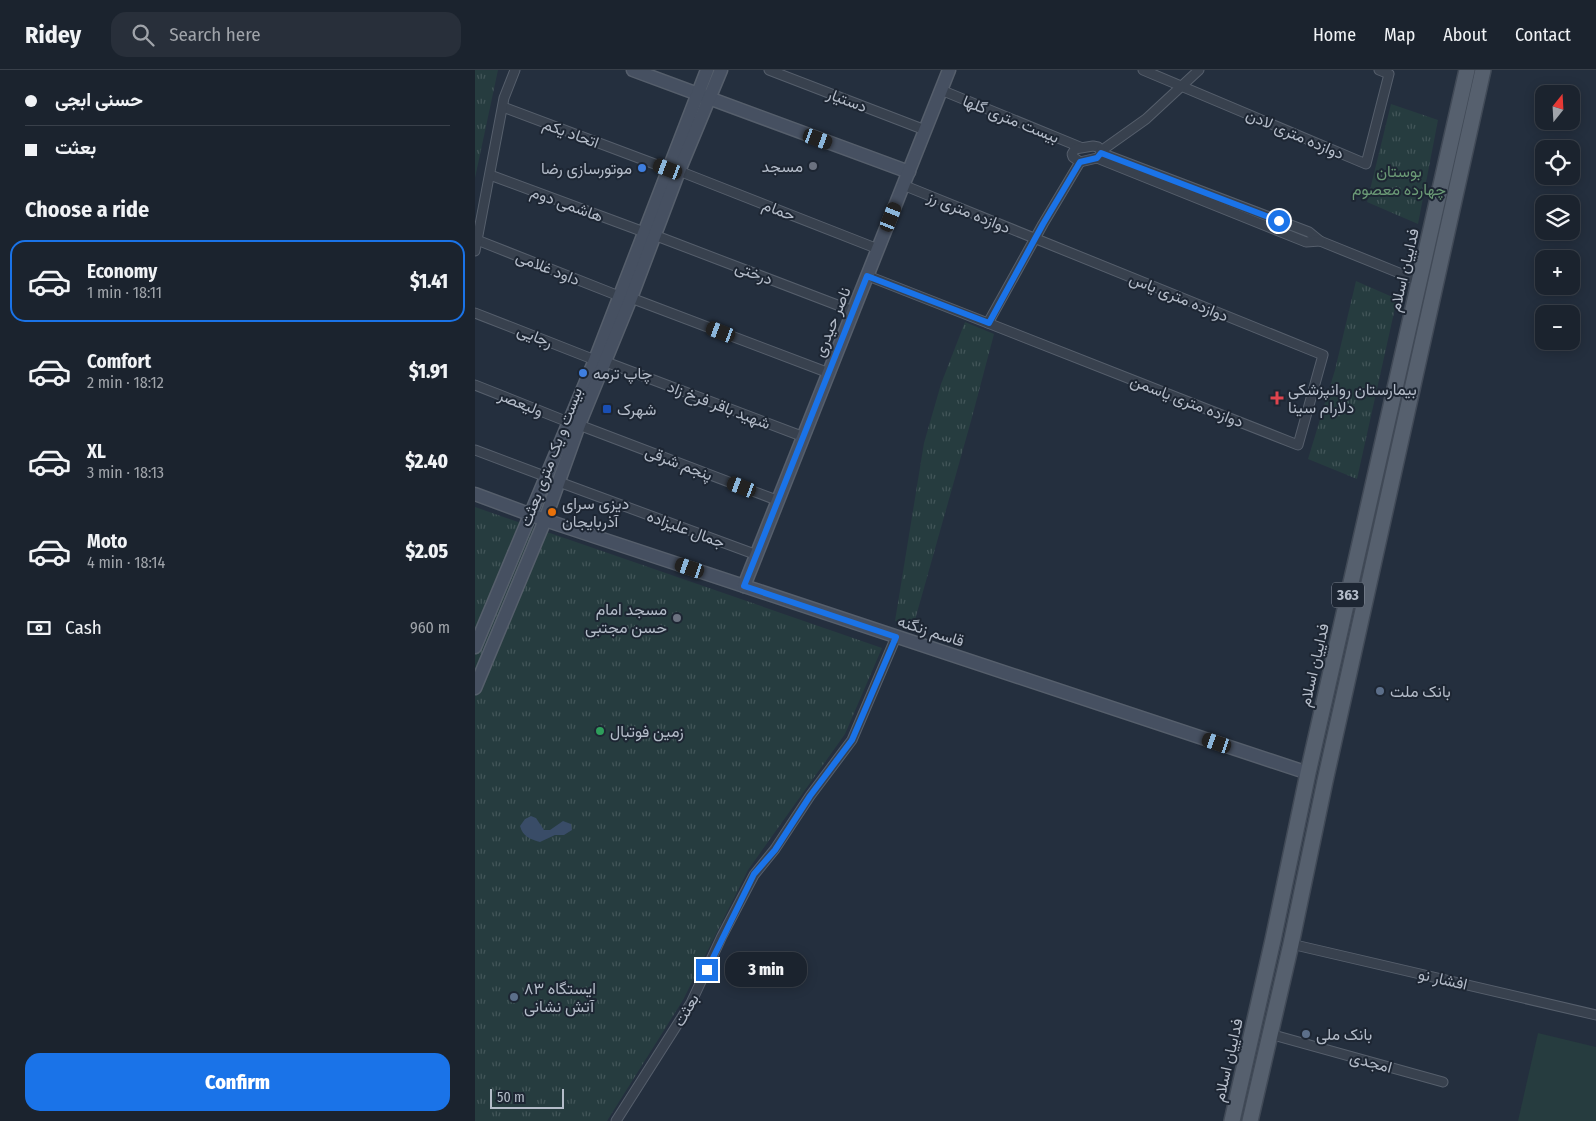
<!DOCTYPE html>
<html lang="en">
<head>
<meta charset="utf-8">
<style>
  :root { --surface:#1b232e; --page:#282f3a; --text:#f1f3f6; --muted:#a0a4aa; --line:#39404a; --accent:#1a73e8 }
  body { margin:0; font-family:"Fira Sans Condensed",Vazirmatn,sans-serif; background:var(--page); color:var(--text); height:100vh; display:flex; flex-direction:column; font-size:19px; white-space:nowrap }
  * { box-sizing:border-box; margin:0 }
  p { font-size:16px; color:var(--muted) }
  .icon { flex:none; width:28px; height:28px; fill:none; stroke:currentColor; stroke-width:2; stroke-linecap:round; stroke-linejoin:round }
  .map { position:relative; flex:1; overflow:hidden }
  .details { display:flex; flex-direction:column; background:var(--surface); width:475px }
  .details>* { flex:none }
  .hud { display:grid; align-content:center; height:110px; padding:0 25px; background:var(--surface) }
  .needle { width:32px; rotate:18deg }
  .tools { position:absolute; left:1060px; top:15px; display:grid; gap:10px }
  .tools a { display:grid; place-items:center; width:45px; height:45px; border-radius:10px; background:var(--surface); box-shadow:0 2px 12px #0003,0 0 0 1px var(--line); font-size:25px }
  .scale { position:absolute; left:15px; bottom:12px; width:74px; box-sizing:border-box; padding-left:5px; border:2px solid #b4bcc9; border-top:0; font-size:14px; line-height:18px; white-space:nowrap; color:#b4bcc9; -webkit-text-stroke:4px #1d2633; paint-order:stroke }
  .end { position:absolute; width:22px; height:22px; margin:-11px; border:6px solid #1a73e8; background:#fff; box-shadow:0 0 0 2px #fff }
  .from { border-radius:50% }
  .bubble { position:absolute; height:35px; border-radius:15px; background:var(--surface); box-shadow:0 2px 12px #0003,0 0 0 1px var(--line); font-size:16px; font-weight:800; line-height:35px; text-align:center }
  .car { position:absolute; width:15px; height:30px; margin:-15px -8px; border-radius:6px; box-shadow:0 0 4px 1px #0007; background:linear-gradient(#222 24%,#8ab4d8 0 40%,#222 0 76%,#8ab4d8 0 86%,#222 0) }
  .hud b { display:flex; align-items:center; gap:18px; height:48px; font-size:19px }
  .hud b+b { border-top:1px solid var(--line) }
  .hud i { width:12px; height:12px; background:var(--text) }
  ul { padding:0; list-style:none }
  li { display:flex; align-items:center; gap:15px; height:82px; margin:0 10px 8px; padding:0 15px; border:2px solid transparent; border-radius:15px }
  li div { flex:1 }
  li b { display:block; font-size:19px }
  li em { font-style:normal; font-weight:800 }
  li.selected { border-color:var(--accent) }
  li>.icon { width:45px; height:45px; stroke-width:1.5 }
  h2 { padding:0 25px; font-size:22px; line-height:60px }
  .pay { display:flex; align-items:center; gap:12px; height:55px; padding:0 25px; font-size:19px }
  .pay p { margin-inline-start:auto }
  .action { display:flex; gap:10px; margin-top:auto; padding:10px 25px }
  .action a { flex:1; height:58px; border-radius:15px; background:var(--accent); color:#fff; font-size:20px; font-weight:800; line-height:58px; text-align:center }
  header { display:flex; align-items:center; gap:30px; box-sizing:border-box; height:70px; padding:0 25px; background:var(--surface); border-bottom:1px solid var(--line) }
  header strong { font-size:24px }
  nav { display:flex; gap:28px; margin-inline-start:auto; font-size:18px }
  .search { width:350px; height:45px; background:var(--page); display:flex; align-items:center; gap:12px; box-sizing:border-box; padding:0 18px; border-radius:15px; color:var(--muted); font-size:19px }
  main { display:flex; flex:1; min-height:0 }
  .map>svg:first-child { display:block }
  .grass { fill:#263c3f }
  .park { fill:url(#park-tufts) }
  .water { fill:#394c67 }
  .lines { fill:none; stroke-linecap:round; stroke-linejoin:round }
  .street-casing { stroke:#565f6c; stroke-width:11 }
  .secondary-casing { stroke:#565f6c; stroke-width:15 }
  .primary-casing { stroke:#414a57; stroke-width:18 }
  .street { stroke:#38414e; stroke-width:9 }
  .secondary { stroke:#465061; stroke-width:12 }
  .primary { stroke:#56606e; stroke-width:15 }
  .route { stroke:#1a73e8; stroke-width:6 }
  .worship-dot { fill:#6b7280; stroke:#1d2633; stroke-width:2 }
  .shop-dot { fill:#3f7fe0; stroke:#1d2633; stroke-width:2 }
  .health-dot { fill:#e0444e; stroke:#1d2633; stroke-width:2 }
  .transit-dot { fill:#1a4fb4; stroke:#1d2633; stroke-width:2 }
  .food-dot { fill:#e8710a; stroke:#1d2633; stroke-width:2 }
  .service-dot { fill:#5c6f8a; stroke:#1d2633; stroke-width:2 }
  .leisure-dot { fill:#2e9e5b; stroke:#1d2633; stroke-width:2 }
  .labels { text-anchor:middle; dominant-baseline:central; stroke-width:4; stroke-linejoin:round; paint-order:stroke }
  .shield { fill:#1d2633; stroke:#878f9c; stroke-width:1 }
  .shield-label { font-size:15px; font-weight:bold; fill:#b4bcc9 }
  .street-label { font-size:16px; fill:#b4bcc9; stroke:#1d2633 }
  .poi-label { font-size:16px; fill:#b4bcc9; stroke:#1d2633; text-anchor:start }
  .park-label { font-size:16px; fill:#6b9a76; stroke:#1d2633 }
</style>
</head>
<body>
<header>
<strong>Ridey</strong>
<div class="search"><svg class="icon" aria-label="search" viewBox="0 0 24 24"><circle cx="10" cy="10" r="6"/><path d="M15 15l6 6"/></svg>Search here</div>
<nav><a>Home</a><a>Map</a><a>About</a><a>Contact</a></nav>
</header>
<main>
<section class="details">
<div class="hud">
<b><i class="from"></i>حسنی ابجی</b>
<b><i></i>بعثت</b>
</div>
<h2>Choose a ride</h2>
<ul>
<li class="selected"><svg class="icon" aria-label="car" viewBox="0 0 24 24"><path d="M5 17H2v-5l4-1 3-4h7l3 4 3 1v5h-3M9 17h6M6 11h13"/><circle cx="7" cy="17" r="2"/><circle cx="17" cy="17" r="2"/></svg><div><b>Economy</b><p>1 min · 18:11</p></div><em>$1.41</em></li>
<li><svg class="icon" aria-label="car" viewBox="0 0 24 24"><path d="M5 17H2v-5l4-1 3-4h7l3 4 3 1v5h-3M9 17h6M6 11h13"/><circle cx="7" cy="17" r="2"/><circle cx="17" cy="17" r="2"/></svg><div><b>Comfort</b><p>2 min · 18:12</p></div><em>$1.91</em></li>
<li><svg class="icon" aria-label="car" viewBox="0 0 24 24"><path d="M5 17H2v-5l4-1 3-4h7l3 4 3 1v5h-3M9 17h6M6 11h13"/><circle cx="7" cy="17" r="2"/><circle cx="17" cy="17" r="2"/></svg><div><b>XL</b><p>3 min · 18:13</p></div><em>$2.40</em></li>
<li><svg class="icon" aria-label="car" viewBox="0 0 24 24"><path d="M5 17H2v-5l4-1 3-4h7l3 4 3 1v5h-3M9 17h6M6 11h13"/><circle cx="7" cy="17" r="2"/><circle cx="17" cy="17" r="2"/></svg><div><b>Moto</b><p>4 min · 18:14</p></div><em>$2.05</em></li>
</ul>
<div class="pay"><svg class="icon" aria-label="cash" viewBox="0 0 24 24"><path d="M3 7h18v10H3z"/><circle cx="12" cy="12" r="2"/></svg>Cash<p>960 m</p></div>
<div class="action"><a>Confirm</a></div>
</section>
<div class="map">
<svg width="1121" height="1051" viewBox="0 0 1121 1051">
  <defs>
    <pattern id="park-tufts" width="24" height="20" patternUnits="userSpaceOnUse" patternTransform="scale(1.25)"><rect width="24" height="20" fill="#263c3f"/><path d="M3 7l-1-3M5 7V3M7 7l1-3M15 17l-1-3M17 17v-4M19 17l1-3" fill="none" stroke="#435659"/></pattern>
  </defs>
  <rect width="100%" height="100%" fill="#242f3e"/>
  <polygon class="grass" points="1063,963 1121,977 1121,1051 1043,1051"/>
  <g class="park">
    <polygon points="0,0 23,0 0,108"/>
    <polygon points="916,34 963,50 943,154 892,132"/>
    <polygon points="881,211 922,229 882,409 833,389 860,300"/>
    <polygon points="490,252 519,264 496,351 438,557 420,551 449,373 466,314"/>
    <polygon points="0,437 407,578 370,664 273,800 208,930 132,1051 0,1051"/>
  </g>
  <path class="water" d="M56 746 61 748 69 760H75L88 751 96 754 97 760 89 765H80L65 772C55 769 48 767 45 756L50 749Z"/>
  <g class="lines">
    <g class="street-casing">
      <g id="street">
        <polyline points="294,0 450,60"/>
        <polyline points="668,0 891,94 914,4 904,0"/>
        <polyline points="466,20 605,77"/>
        <polyline points="28,37 193,99"/>
        <polygon points="618,76 623,77 626,81 626,85 622,88 605,92 598,87 597,84 600,79"/>
        <polyline points="626,81 671,49 724,0"/>
        <polyline points="626,83 834,162 845,171 944,211"/>
        <polyline points="622,88 831,172 845,171"/>
        <polyline points="204,101 403,179"/>
        <polyline points="15,105 169,162"/>
        <polyline points="179,165 378,241"/>
        <polyline points="2,170 144,226"/>
        <polyline points="0,181 29,28 40,0"/>
        <polyline points="393,206 823,375 848,285 428,115"/>
        <polyline points="156,228 354,303"/>
        <polyline points="0,243 120,290"/>
        <polyline points="513,253 568,154 605,92"/>
        <polyline points="131,292 329,367"/>
        <polyline points="0,315 93,352"/>
        <polyline points="104,355 304,431"/>
        <polyline points="0,380 72,407"/>
        <polyline points="84,412 282,485"/>
        <polyline points="816,874 1121,945"/>
        <polyline points="795,964 968,1012"/>
        <polyline points="141,1051 216,933 247,866 279,805 300,779 335,726 377,670 421,567"/>
      </g>
    </g>
    <g class="secondary-casing">
      <g id="secondary">
        <polyline points="158,0 434,102"/>
        <polyline points="0,424 70,450 833,703"/>
        <polyline points="269,516 474,0"/>
        <polyline points="0,577 120,290 232,0"/>
        <polyline points="0,618 70,450 104,355 156,228 204,101 246,0"/>
      </g>
    </g>
    <g class="primary-casing">
      <g id="primary">
        <polyline points="757,1051 798,870 833,703 992,0"/>
        <polyline points="775,1051 816,874 850,711 1008,0"/>
      </g>
    </g>
    <use href="#street" class="street"/>
    <use href="#secondary" class="secondary"/>
    <use href="#primary" class="primary"/>
  </g>
  <g class="lines">
    <polyline class="route" points="232,900 279,804 300,780 335,726 377,670 421,567 269,516 392,206 514,253 568,154 605,92 622,88 626,83 804,151"/>
  </g>
  <g class="worship-dot">
    <circle cx="338" cy="96" r="5"/>
    <circle cx="202" cy="548" r="5"/>
  </g>
  <g class="shop-dot">
    <circle cx="167" cy="98" r="5"/>
    <circle cx="108" cy="303" r="5"/>
  </g>
  <path class="health-dot" d="M799.5 320.5h5v5h5v5h-5v5h-5v-5h-5v-5h5z"/>
  <rect class="transit-dot" x="127" y="334" width="10" height="10" rx="2.5"/>
  <circle class="food-dot" cx="77" cy="442" r="5"/>
  <g class="service-dot">
    <circle cx="905" cy="621" r="5"/>
    <circle cx="39" cy="927" r="5"/>
    <circle cx="831" cy="964" r="5"/>
  </g>
  <circle class="leisure-dot" cx="125" cy="661" r="5"/>
  <g class="labels">
    <rect class="shield" x="857" y="512.5" width="32" height="25" rx="4"/>
    <g class="shield-label">
      <text x="873" y="525">363</text>
    </g>
    <g class="street-label">
      <text transform="translate(372 30) rotate(21)">دستیار</text>
      <text transform="translate(536 49) rotate(22)">بیست متری گلها</text>
      <text transform="translate(96 63) rotate(20)">اتحاد یکم</text>
      <text transform="translate(820 64) rotate(23)">دوازده متری لادن</text>
      <text transform="translate(92 134) rotate(20)">هاشمی دوم</text>
      <text transform="translate(304 140) rotate(21)">حمام</text>
      <text transform="translate(494 142) rotate(22)">دوازده متری رز</text>
      <text transform="translate(73 198) rotate(22)">داود غلامی</text>
      <text transform="translate(929 200) rotate(-77)">فداییان اسلام</text>
      <text transform="translate(279 203) rotate(21)">درختی</text>
      <text transform="translate(704 227) rotate(22)">دوازده متری یاس</text>
      <text transform="translate(357 252) rotate(-68)">ناصر حیدری</text>
      <text transform="translate(60 266) rotate(22)">رجایی</text>
      <text transform="translate(712 331) rotate(21)">دوازده متری یاسمن</text>
      <text transform="translate(46 333) rotate(22)">ولیعصر</text>
      <text transform="translate(244 335) rotate(21)">شهید باقر فرخ زاد</text>
      <text transform="translate(76 387) rotate(-69)">بیست و یک متری بعثت</text>
      <text transform="translate(204 393) rotate(21)">پنجم شرقی</text>
      <text transform="translate(211 459) rotate(20)">جمال علیزاده</text>
      <text transform="translate(456 561) rotate(18)">قاسم زنگنه</text>
      <text transform="translate(839 595) rotate(-77)">فداییان اسلام</text>
      <text transform="translate(968 909) rotate(13)">افشار نو</text>
      <text transform="translate(211 940) rotate(-60)">بعثت</text>
      <text transform="translate(753 990) rotate(-77)">فداییان اسلام</text>
      <text transform="translate(896 992) rotate(15)">امجدی</text>
    </g>
    <g class="poi-label">
      <text x="328" y="96" text-anchor="end">مسجد</text>
      <text x="157" y="98" text-anchor="end">موتورسازی رضا</text>
      <text x="118" y="303">چاپ ترمه</text>
      <text x="813" y="319">بیمارستان روانپزشکی<tspan x="813" dy="18">دلارام سینا</tspan></text>
      <text x="142" y="339">شهرک</text>
      <text x="87" y="433">دیزی سرای<tspan x="87" dy="18">آذربایجان</tspan></text>
      <text x="192" y="539" text-anchor="end">مسجد امام<tspan x="192" dy="18">حسن مجتبی</tspan></text>
      <text x="915" y="621">بانک ملت</text>
      <text x="135" y="661">زمین فوتبال</text>
      <text x="49" y="918">ایستگاه ۸۳<tspan x="49" dy="18">آتش نشانی</tspan></text>
      <text x="841" y="964">بانک ملی</text>
    </g>
    <g class="park-label">
      <text x="924" y="101">بوستان<tspan x="924" dy="18">چهارده معصوم</tspan></text>
    </g>
  </g>
</svg>
<div class="tools">
<a><svg class="needle" viewBox="-14 -14 28 28"><path d="M0-13l5 13h-10z" fill="#e53935"/><path d="M0 13l5-13h-10z" fill="#a0a4aa"/></svg></a>
<a><svg class="icon" aria-label="locate" viewBox="0 0 24 24"><circle cx="12" cy="12" r="6"/><path d="M12 2v4M12 18v4M2 12h4M18 12h4"/></svg></a>
<a><svg class="icon" aria-label="layers" viewBox="0 0 24 24"><path d="M12 4l9 5-9 5-9-5zM3 14l9 5 9-5"/></svg></a>
<a>+</a>
<a>−</a>
</div>
<div class="scale">50 m</div>
<i class="end from" style="left:804px;top:151px"></i>
<i class="end" style="left:232px;top:900px"></i>
<div class="bubble" style="left:250px;top:882px;width:82px">3 min</div>
<i class="car" style="left:343px;top:69px;rotate:110deg"></i>
<i class="car" style="left:193px;top:99px;rotate:291deg"></i>
<i class="car" style="left:416px;top:147px;rotate:22deg"></i>
<i class="car" style="left:246px;top:262px;rotate:291deg"></i>
<i class="car" style="left:267px;top:417px;rotate:291deg"></i>
<i class="car" style="left:215px;top:498px;rotate:289deg"></i>
<i class="car" style="left:742px;top:673px;rotate:289deg"></i>
</div>
</main>
</body>
</html>
